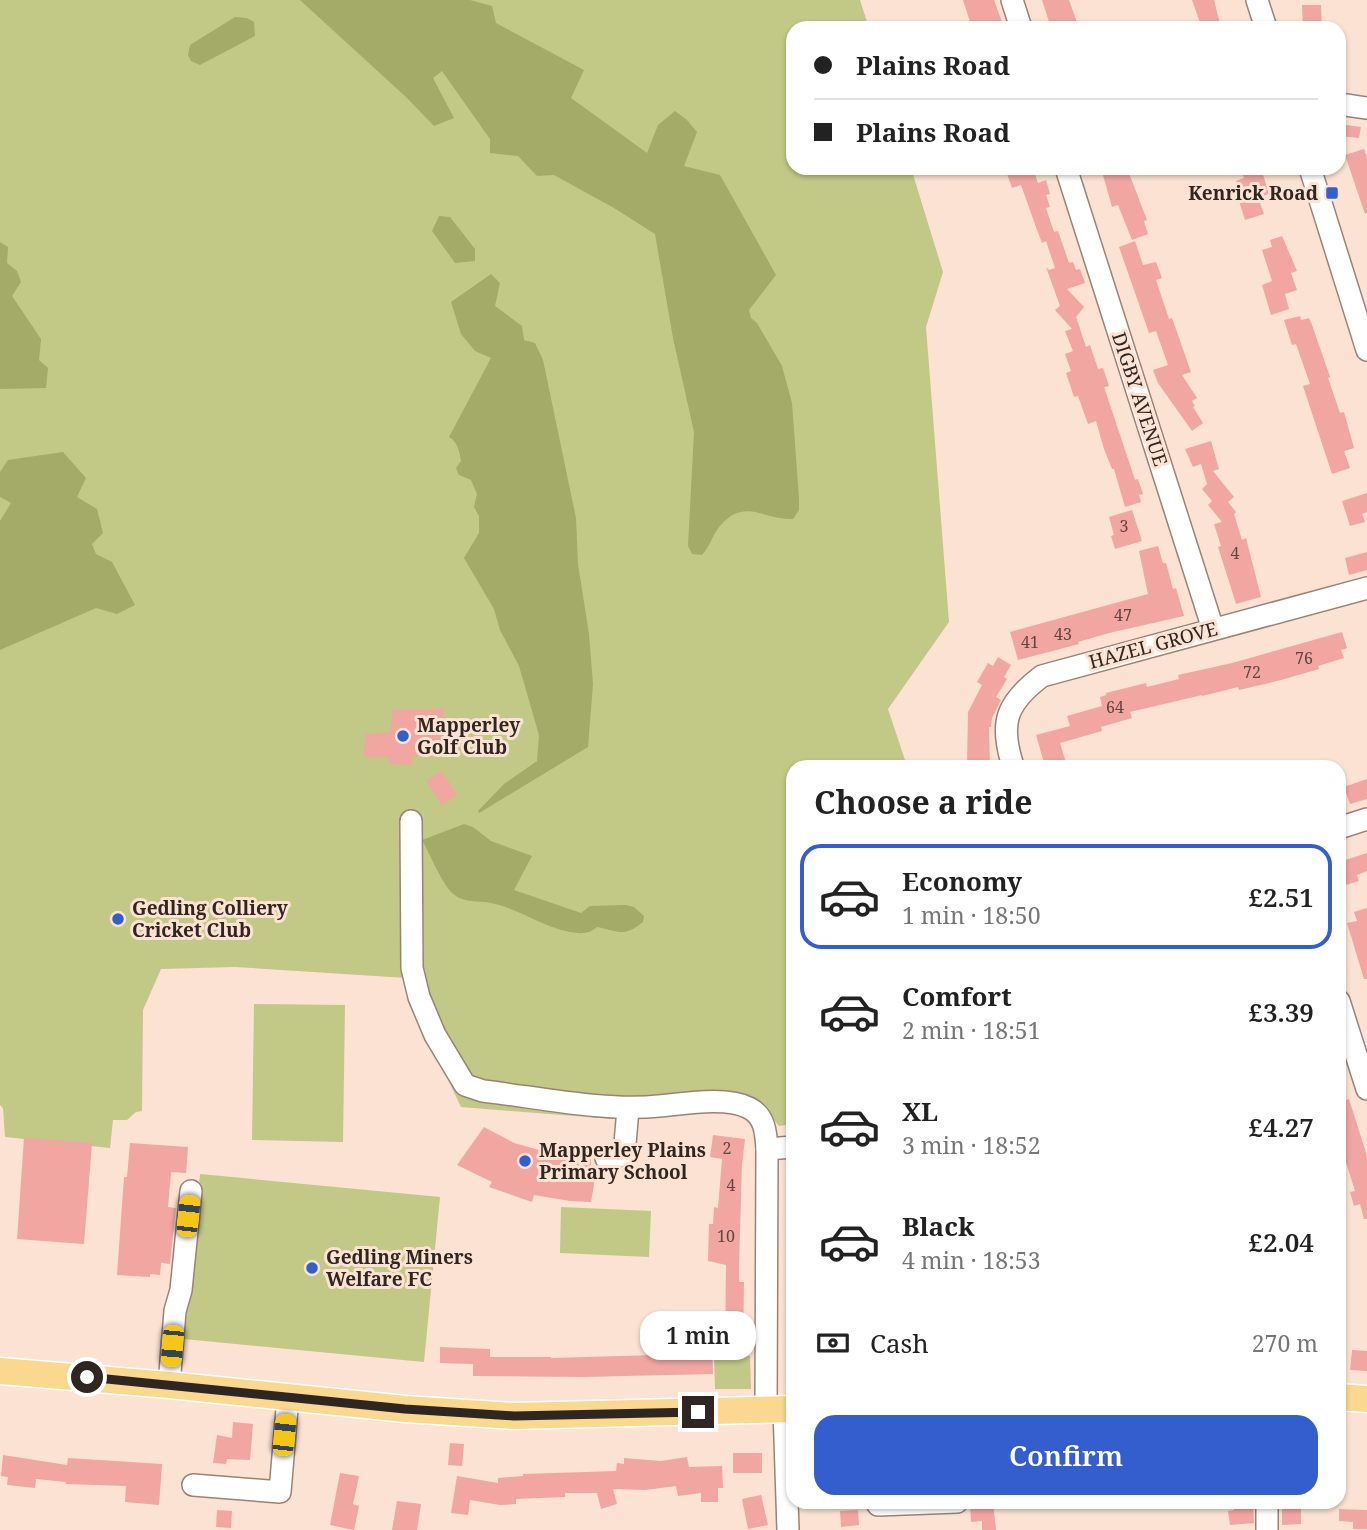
<!DOCTYPE html>
<html lang="en">
<head>
<meta charset="utf-8">
<style>
  :root { --surface:#fff; --page:#f2f2f2; --text:#222; --muted:#767676; --line:#e0e0e0; --accent:#345dcd }
  body { margin:0; font-family:"Noto Serif",serif; background:var(--page); color:var(--text); height:100vh; display:flex; flex-direction:column; font-size:26px; white-space:nowrap }
  * { box-sizing:border-box; margin:0 }
  p { font-size:23px; color:var(--muted) }
  .icon { flex:none; width:38px; height:38px; fill:none; stroke:currentColor; stroke-width:2; stroke-linecap:round; stroke-linejoin:round }
  .map { position:relative; flex:1; overflow:hidden }
  .sheet { position:absolute; left:786px; top:760px; width:560px; height:749px; display:flex; flex-direction:column; background:var(--surface); border-radius:21px; box-shadow:0 2px 5px #0004 }
  .sheet>* { flex:none }
  .banner { position:absolute; left:786px; top:21px; width:560px; height:154px; border-radius:21px; box-shadow:0 2px 5px #0004; display:grid; align-content:center; height:154px; padding:0 28px; background:var(--surface) }
  .end { position:absolute; width:32px; height:32px; margin:-16px; border:9px solid #302621; background:#fff; box-shadow:0 0 0 4px #fff }
  .from { border-radius:50% }
  .bubble { position:absolute; height:49px; border-radius:21px; background:var(--surface); box-shadow:0 2px 5px #0004; font-size:23px; font-weight:600; line-height:49px; text-align:center }
  .car { position:absolute; width:21px; height:42px; margin:-21px -10px; border-radius:9px; box-shadow:0 0 5px 2px #0007; background:linear-gradient(#f5c518 24%,#345 0 40%,#f5c518 0 76%,#345 0 86%,#f5c518 0) }
  .banner b { display:flex; align-items:center; gap:24px; height:66px; font-size:26px }
  .banner b+b { border-top:2px solid var(--line) }
  .banner i { width:18px; height:18px; background:var(--text) }
  ul { padding:0; list-style:none }
  li { display:flex; align-items:center; gap:21px; height:105px; margin:0 14px 10px; padding:0 14px; border:4px solid transparent; border-radius:21px }
  li div { flex:1 }
  li b { display:block; font-size:26px }
  li em { font-style:normal; font-weight:600 }
  li.current { border-color:var(--accent) }
  li>.icon { width:63px; height:63px; stroke-width:1.5 }
  h2 { padding:0 28px; font-size:32px; line-height:84px }
  .pay { display:flex; align-items:center; gap:18px; height:77px; padding:0 28px; font-size:26px }
  .pay p { margin-inline-start:auto }
  .cta { display:flex; gap:14px; margin-top:auto; padding:14px 28px }
  .cta a { flex:1; height:80px; border-radius:21px; background:var(--accent); color:#fff; font-size:28px; font-weight:600; line-height:80px; text-align:center }
  .map>svg:first-child { display:block }
  .green { fill:#c2c886 }
  .forest { fill:#a4aa67 }
  .building { fill:#f1a6a1 }
  .lines { fill:none; stroke-linecap:round; stroke-linejoin:round }
  .minor-casing { stroke:#9a8375; stroke-width:24 }
  .major-casing { stroke:#fff; stroke-width:29 }
  .minor { stroke:#fff; stroke-width:21 }
  .major { stroke:#fad88f; stroke-width:26 }
  .route { stroke:#302621; stroke-width:9 }
  .poi-dot { fill:#345dcd; stroke:#fce2d3; stroke-width:2.5 }
  .labels { text-anchor:middle; dominant-baseline:central; stroke-width:6; stroke-linejoin:round; paint-order:stroke }
  .number-label { font-size:16px; fill:#604641 }
  .poi-label { font-size:19px; font-weight:bold; fill:#302621; stroke:#fce2d3; text-anchor:start }
  .street-label { font-size:19px; fill:#302621; stroke:#fce2d3 }
</style>
</head>
<body>
<div class="map">
<svg width="1367" height="1530" viewBox="0 0 1367 1530">
  <rect width="100%" height="100%" fill="#fce2d3"/>
  <g class="green">
    <polygon points="0,0 860,0 869,28 793,28 793,168 911,168 943,272 926,327 949,622 888,709 907,766 793,766 793,1064 787,1068 793,1101 793,1124 779,1126 767,1111 613,1102 612,1119 461,1107 418,1016 406,978 235,967 161,969 143,1010 142,1111 136,1112 127,1120 113,1120 110,1148 5,1137 3,1108 0,1105"/>
    <polygon points="254,1004 345,1005 343,1142 252,1140"/>
    <polygon points="200,1174 440,1197 424,1362 184,1339"/>
    <polygon points="561,1207 651,1211 649,1257 560,1253"/>
    <polygon points="714,1356 750,1356 751,1389 715,1389"/>
  </g>
  <g class="forest">
    <path d="M300 0H470L492 6 496 23 584 70 571 98 647 153 658 125 675 111 687 120 697 132 684 166 720 175 776 275 749 310 751 318 757 323 782 366 792 403 799 498V510L793 519C763 520 745 497 720 526 712 535 710 547 702 555L692 554 688 546 694 432 673 338 655 234 614 208 554 175 537 176 518 156 490 153V139L442 71 433 78 454 118 434 126 407 98Z"/>
    <polygon points="235,17 247,18 254,22 255,36 200,65 191,61 188,55 190,45"/>
    <polygon points="439,216 450,217 475,249 475,261 455,263 432,231"/>
    <polygon points="0,242 8,247 7,263 17,271 21,282 12,296 41,339 39,360 48,368 46,388 0,389"/>
    <path d="M491 274 500 283 495 306 522 326 524 340 535 343 543 360 576 518 578 564 589 634 593 684 588 747 479 813 478 811 504 784 537 761 539 735 519 666 500 630 494 609 464 558 479 533V516L474 507 477 494 471 480 459 475 456 468 461 461C459 451 458 442 449 437L491 358 475 351 461 334 451 302Z"/>
    <polygon points="63,452 86,478 77,497 97,509 103,533 92,544 96,554 112,562 135,605 117,614 96,608 0,650 0,521 11,503 0,497 0,472 8,460"/>
    <path d="M464 824 473 827 491 841 532 856 514 890 581 913 590 906 626 905 634 907 644 916 643 922C624 938 618 931 597 927 591 932 586 934 578 933 545 930 519 907 486 902 473 901 461 902 451 892 439 878 431 856 422 840Z"/>
  </g>
  <g class="building">
    <polygon points="963,0 994,0 1004,28 972,28"/>
    <polygon points="1042,0 1069,0 1079,28 1051,28"/>
    <polygon points="1192,0 1214,0 1221,28 1202,28"/>
    <polygon points="1302,5 1321,5 1322,28 1303,28"/>
    <polygon points="1339,124 1361,127 1359,138 1339,136"/>
    <polygon points="1364,149 1367,157 1367,213 1365,214 1345,155"/>
    <polygon points="1005,168 1033,168 1038,183 1046,180 1050,194 1046,195 1050,207 1046,208 1054,232 1058,231 1069,263 1073,262 1076,270 1080,269 1085,283 1067,289 1084,307 1076,317 1086,347 1090,345 1098,369 1103,368 1109,386 1104,387 1135,480 1138,479 1143,494 1139,495 1141,502 1125,507 1114,469 1112,469 1104,449 1096,421 1088,424 1078,396 1074,397 1066,373 1071,371 1065,354 1073,351 1065,331 1072,329 1055,310 1060,306 1046,267 1049,270 1055,268 1046,241 1042,243 1037,230 1021,185 1012,188"/>
    <polygon points="1101,168 1127,168 1147,220 1144,221 1148,234 1132,240 1118,205 1112,207"/>
    <polygon points="1240,168 1261,168 1269,194 1258,197 1264,214 1245,220 1238,198 1241,197 1236,181 1244,178"/>
    <polygon points="1282,236 1297,271 1291,273 1297,290 1285,294 1289,309 1271,315 1262,285 1272,281 1262,250 1272,247 1270,240"/>
    <polygon points="1135,241 1143,265 1156,262 1162,278 1156,280 1169,319 1172,318 1191,372 1182,375 1197,398 1192,401 1195,406 1193,407 1203,423 1192,431 1158,383 1153,370 1168,365 1156,331 1149,333 1119,247"/>
    <polygon points="1300,316 1301,320 1309,318 1311,322 1330,377 1328,378 1340,413 1344,412 1354,448 1344,451 1350,468 1332,474 1303,386 1310,384 1296,344 1292,345 1284,320"/>
    <polygon points="1211,441 1219,469 1213,471 1234,497 1228,502 1236,512 1234,514 1242,540 1246,538 1261,597 1236,604 1218,547 1221,546 1214,524 1222,522 1208,505 1212,501 1202,489 1207,484 1201,464 1193,467 1185,449"/>
    <polygon points="1367,493 1367,512 1362,514 1365,522 1350,526 1342,501"/>
    <polygon points="1132,510 1142,541 1115,549 1111,536 1114,535 1109,517"/>
    <polygon points="1158,546 1163,563 1166,563 1173,589 1176,588 1184,616 1109,633 1078,642 1079,644 1018,660 1010,632 1148,594 1139,551"/>
    <polygon points="1367,552 1367,570 1349,575 1345,558"/>
    <polygon points="1342,632 1347,648 1341,650 1344,658 1318,666 1319,669 1281,680 1239,690 1238,687 1202,696 1202,695 1130,712 1132,718 1101,727 1102,731 1060,743 1067,766 1045,766 1036,735 1070,726 1067,716 1102,706 1100,697 1106,695 1106,693 1146,683 1147,687 1179,679 1178,675 1232,663"/>
    <polygon points="998,657 1011,665 1004,677 1007,679 996,697 1001,700 992,718 991,727 989,727 990,766 967,766 968,712 982,685 977,682 988,663 993,666"/>
    <polygon points="444,709 442,737 446,738 445,749 438,749 438,757 412,756 412,765 389,764 390,757 364,757 365,734 390,732 393,710"/>
    <polygon points="442,771 457,795 442,805 426,781"/>
    <polygon points="1367,779 1367,799 1350,804 1344,787"/>
    <polygon points="1367,853 1367,871 1357,875 1359,881 1339,887 1339,862"/>
    <polygon points="1367,908 1367,979 1364,979 1347,923 1357,921 1354,912"/>
    <polygon points="1349,1099 1367,1156 1367,1219 1364,1219 1360,1204 1354,1206 1350,1192 1355,1191 1344,1156 1339,1158 1339,1103"/>
    <polygon points="484,1127 514,1143 543,1151 591,1157 591,1177 595,1178 591,1202 570,1201 534,1195 532,1202 489,1187 492,1182 457,1165"/>
    <polygon points="713,1135 745,1139 742,1164 739,1266 739,1282 744,1282 743,1353 725,1353 726,1265 708,1261 709,1224 713,1224 714,1207 718,1208 722,1159 710,1157"/>
    <polygon points="24,1138 92,1143 84,1244 17,1239"/>
    <polygon points="130,1143 188,1147 186,1173 171,1172 168,1207 176,1208 170,1264 161,1263 160,1275 150,1274 150,1277 117,1275 124,1177 127,1177"/>
    <polygon points="695,1344 712,1344 713,1374 581,1377 473,1376 473,1364 440,1363 440,1347 490,1349 490,1357 551,1357 551,1358 656,1355 656,1348 695,1348"/>
    <polygon points="1352,1350 1367,1351 1367,1371 1350,1370"/>
    <polygon points="233,1422 253,1424 250,1460 227,1459 226,1464 213,1463 217,1435 232,1438"/>
    <polygon points="450,1443 464,1444 462,1466 448,1465"/>
    <rect x="733" y="1453" width="29" height="20"/>
    <polygon points="3,1455 67,1465 68,1458 162,1464 159,1505 125,1502 126,1486 66,1484 66,1482 36,1479 35,1488 7,1485 8,1477 1,1476"/>
    <polygon points="687,1457 689,1467 722,1466 723,1488 718,1488 718,1502 701,1502 701,1493 678,1496 676,1486 645,1490 613,1489 617,1504 601,1509 597,1493 565,1493 565,1497 516,1499 516,1504 500,1505 470,1500 468,1515 451,1513 457,1476 498,1483 498,1478 523,1476 523,1474 616,1471 617,1463 624,1464 624,1458 661,1461"/>
    <polygon points="340,1473 359,1476 353,1504 359,1506 354,1530 330,1525"/>
    <polygon points="761,1495 768,1525 748,1529 742,1499"/>
    <polygon points="397,1501 421,1504 417,1530 392,1530"/>
    <polygon points="970,1502 993,1502 996,1530 982,1530 982,1521 971,1522"/>
    <polygon points="1234,1502 1253,1502 1254,1523 1230,1525 1228,1511 1234,1510"/>
    <polygon points="1282,1502 1301,1502 1301,1524 1282,1525"/>
    <polygon points="1339,1509 1367,1510 1367,1529 1353,1529 1353,1522 1339,1521"/>
    <polygon points="217,1510 232,1511 231,1528 216,1527"/>
    <polygon points="858,1510 859,1525 841,1527 840,1511"/>
  </g>
  <g class="lines">
    <g class="minor-casing">
      <g id="minor">
        <polyline points="1012,0 1021,28"/>
        <polyline points="1257,0 1266,28"/>
        <polyline points="1339,104 1367,108"/>
        <polyline points="1066,168 1213,629"/>
        <polyline points="1310,168 1367,350"/>
        <path d="M1013 766C999 723 1006 703 1042 676L1367 588"/>
        <path d="M411 821 412 968 419 997 435 1035 465 1085 483 1091C536 1097 606 1112 659 1106 683 1104 726 1096 749 1108 765 1116 766 1133 767 1149L766 1410"/>
        <polyline points="1339,828 1367,819"/>
        <polyline points="1339,1001 1367,1089"/>
        <polyline points="767,1149 793,1147"/>
        <polyline points="606,1158 624,1155 628,1109"/>
        <polyline points="169,1385 175,1311 181,1290 191,1191"/>
        <polyline points="784,1409 788,1530"/>
        <polyline points="193,1485 280,1492 288,1397"/>
        <polyline points="1267,1502 1267,1530"/>
        <polyline points="878,1505 957,1502"/>
      </g>
    </g>
    <g class="major-casing">
      <g id="major">
        <polyline points="0,1371 169,1385 405,1409 514,1416 793,1409"/>
        <polyline points="1339,1397 1367,1399"/>
      </g>
    </g>
    <use href="#minor" class="minor"/>
    <use href="#major" class="major"/>
  </g>
  <g class="lines">
    <polyline class="route" points="87,1377 405,1409 514,1416 698,1412"/>
  </g>
  <g class="poi-dot">
    <rect x="1325" y="186" width="14" height="14" rx="3.5"/>
    <circle cx="403" cy="736" r="7"/>
    <circle cx="118" cy="919" r="7"/>
    <circle cx="525" cy="1161" r="7"/>
    <circle cx="312" cy="1268" r="7"/>
  </g>
  <g class="labels">
    <g class="number-label">
      <text x="1124" y="526">3</text>
      <text x="1235" y="553">4</text>
      <text x="1123" y="615">47</text>
      <text x="1063" y="634">43</text>
      <text x="1030" y="642">41</text>
      <text x="1304" y="658">76</text>
      <text x="1252" y="672">72</text>
      <text x="1115" y="707">64</text>
      <text x="727" y="1148">2</text>
      <text x="731" y="1185">4</text>
      <text x="726" y="1236">10</text>
    </g>
    <g class="poi-label">
      <text x="1318" y="193" text-anchor="end">Kenrick Road</text>
      <text x="417" y="725">Mapperley<tspan x="417" dy="22">Golf Club</tspan></text>
      <text x="132" y="908">Gedling Colliery<tspan x="132" dy="22">Cricket Club</tspan></text>
      <text x="539" y="1150">Mapperley Plains<tspan x="539" dy="22">Primary School</tspan></text>
      <text x="326" y="1257">Gedling Miners<tspan x="326" dy="22">Welfare FC</tspan></text>
    </g>
    <g class="street-label">
      <text transform="translate(1140 399) rotate(72)">DIGBY AVENUE</text>
      <text transform="translate(1153 645) rotate(-15)">HAZEL GROVE</text>
    </g>
  </g>
</svg>
<i class="end from" style="left:87px;top:1377px"></i>
<i class="end" style="left:698px;top:1412px"></i>
<div class="bubble" style="left:640px;top:1311px;width:116px">1 min</div>
<i class="car" style="left:188px;top:1216px;rotate:6deg"></i>
<i class="car" style="left:172px;top:1346px;rotate:185deg"></i>
<i class="car" style="left:284px;top:1435px;rotate:6deg"></i>
<div class="banner">
<b><i class="from"></i>Plains Road</b>
<b><i></i>Plains Road</b>
</div>
<section class="sheet">
<h2>Choose a ride</h2>
<ul>
<li class="current"><svg class="icon" aria-label="car" viewBox="0 0 24 24"><path d="M5 17H2v-5l4-1 3-4h7l3 4 3 1v5h-3M9 17h6M6 11h13"/><circle cx="7" cy="17" r="2"/><circle cx="17" cy="17" r="2"/></svg><div><b>Economy</b><p>1 min · 18:50</p></div><em>£2.51</em></li>
<li><svg class="icon" aria-label="car" viewBox="0 0 24 24"><path d="M5 17H2v-5l4-1 3-4h7l3 4 3 1v5h-3M9 17h6M6 11h13"/><circle cx="7" cy="17" r="2"/><circle cx="17" cy="17" r="2"/></svg><div><b>Comfort</b><p>2 min · 18:51</p></div><em>£3.39</em></li>
<li><svg class="icon" aria-label="car" viewBox="0 0 24 24"><path d="M5 17H2v-5l4-1 3-4h7l3 4 3 1v5h-3M9 17h6M6 11h13"/><circle cx="7" cy="17" r="2"/><circle cx="17" cy="17" r="2"/></svg><div><b>XL</b><p>3 min · 18:52</p></div><em>£4.27</em></li>
<li><svg class="icon" aria-label="car" viewBox="0 0 24 24"><path d="M5 17H2v-5l4-1 3-4h7l3 4 3 1v5h-3M9 17h6M6 11h13"/><circle cx="7" cy="17" r="2"/><circle cx="17" cy="17" r="2"/></svg><div><b>Black</b><p>4 min · 18:53</p></div><em>£2.04</em></li>
</ul>
<div class="pay"><svg class="icon" aria-label="cash" viewBox="0 0 24 24"><path d="M3 7h18v10H3z"/><circle cx="12" cy="12" r="2"/></svg>Cash<p>270 m</p></div>
<div class="cta"><a>Confirm</a></div>
</section>
</div>
</body>
</html>
